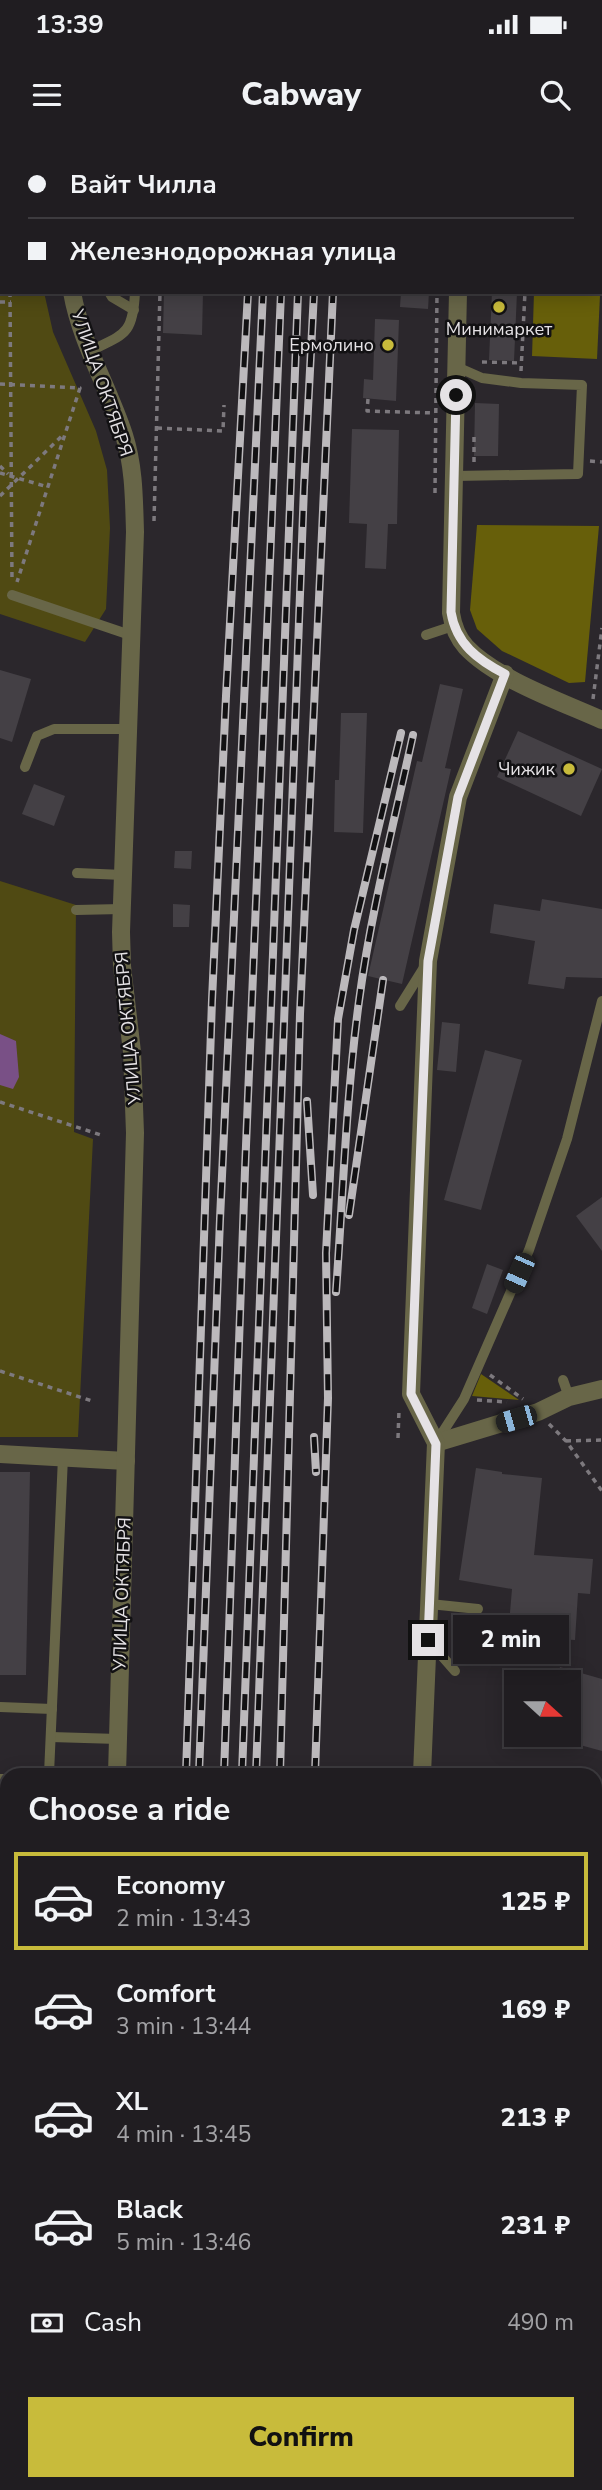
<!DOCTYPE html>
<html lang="en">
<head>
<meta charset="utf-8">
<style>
  :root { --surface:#201d21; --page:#28262a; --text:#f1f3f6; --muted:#a2a2a5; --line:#3d3b3f; --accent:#c8bb3b }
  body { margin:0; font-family:"Nunito Sans",sans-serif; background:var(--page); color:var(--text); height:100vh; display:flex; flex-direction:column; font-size:26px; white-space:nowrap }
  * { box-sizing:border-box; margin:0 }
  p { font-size:23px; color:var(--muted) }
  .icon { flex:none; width:38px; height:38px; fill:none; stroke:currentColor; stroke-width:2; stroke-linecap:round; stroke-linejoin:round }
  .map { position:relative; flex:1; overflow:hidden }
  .side { position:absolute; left:0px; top:1628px; width:602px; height:723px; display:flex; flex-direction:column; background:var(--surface); border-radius:21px 21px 0 0; box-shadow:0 4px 18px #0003,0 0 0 2px var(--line) }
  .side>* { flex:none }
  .hud { position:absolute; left:0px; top:0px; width:602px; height:154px; box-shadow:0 4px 18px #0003,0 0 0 2px var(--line); display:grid; align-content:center; height:154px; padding:0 28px; background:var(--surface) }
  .needle { width:46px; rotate:111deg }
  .fabs { position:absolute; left:504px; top:1530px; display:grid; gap:14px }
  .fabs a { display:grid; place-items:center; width:77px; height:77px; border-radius:0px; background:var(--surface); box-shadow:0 4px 18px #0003,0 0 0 2px var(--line); font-size:35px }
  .end { position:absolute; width:32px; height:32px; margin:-16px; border:9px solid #e5e2e5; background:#111; box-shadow:0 0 0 4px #111 }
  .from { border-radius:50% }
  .bubble { position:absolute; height:49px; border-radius:0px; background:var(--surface); box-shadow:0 4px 18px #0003,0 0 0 2px var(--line); font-size:23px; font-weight:800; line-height:49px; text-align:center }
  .car { position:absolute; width:21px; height:42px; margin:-21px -10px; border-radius:9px; box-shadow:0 0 5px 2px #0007; background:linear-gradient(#222 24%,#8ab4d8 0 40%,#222 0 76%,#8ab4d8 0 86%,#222 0) }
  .hud b { display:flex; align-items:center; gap:24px; height:66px; font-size:26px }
  .hud b+b { border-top:2px solid var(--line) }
  .hud i { width:18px; height:18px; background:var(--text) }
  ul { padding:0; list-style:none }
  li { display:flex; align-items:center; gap:21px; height:98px; margin:0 14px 10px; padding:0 14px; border:4px solid transparent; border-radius:0px }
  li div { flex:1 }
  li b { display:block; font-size:26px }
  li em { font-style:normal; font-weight:800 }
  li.active { border-color:var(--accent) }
  li>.icon { width:63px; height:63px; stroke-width:1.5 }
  h2 { padding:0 28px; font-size:32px; line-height:84px }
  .pay { display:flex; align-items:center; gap:18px; height:77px; padding:0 28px; font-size:26px }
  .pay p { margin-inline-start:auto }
  .action { display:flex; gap:14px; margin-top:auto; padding:14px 28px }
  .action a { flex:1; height:80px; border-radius:0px; background:var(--accent); color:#111; font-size:28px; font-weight:800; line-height:80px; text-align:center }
  .status { display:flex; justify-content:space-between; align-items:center; height:49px; padding:0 35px; background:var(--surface); direction:ltr }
  .status svg { height:19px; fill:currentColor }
  header { display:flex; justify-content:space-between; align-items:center; height:91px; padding:0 28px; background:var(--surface); font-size:32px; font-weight:800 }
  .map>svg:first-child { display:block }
  .green { fill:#504a13 }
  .forest { fill:#675f0a }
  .water { fill:#795086 }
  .building { fill:#444045 }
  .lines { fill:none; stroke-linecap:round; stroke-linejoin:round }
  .path { stroke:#7d797e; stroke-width:3.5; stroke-dasharray:5 5; stroke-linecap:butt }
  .service { stroke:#686648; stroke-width:10 }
  .minor { stroke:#686648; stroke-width:18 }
  .tertiary { stroke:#686648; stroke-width:18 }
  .rail-casing { stroke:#bcb9bc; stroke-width:8 }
  .rail { stroke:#121113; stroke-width:5; stroke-dasharray:16; stroke-linecap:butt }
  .route { stroke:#e5e2e5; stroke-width:9 }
  .poi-dot { fill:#c8bb3b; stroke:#121113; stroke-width:2.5 }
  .labels { text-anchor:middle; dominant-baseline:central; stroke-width:5; stroke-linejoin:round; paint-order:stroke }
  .poi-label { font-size:18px; fill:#e5e2e5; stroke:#121113; text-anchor:end }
  .street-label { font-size:18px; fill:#e5e2e5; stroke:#121113 }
</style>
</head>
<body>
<div class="status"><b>13:39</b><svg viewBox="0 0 49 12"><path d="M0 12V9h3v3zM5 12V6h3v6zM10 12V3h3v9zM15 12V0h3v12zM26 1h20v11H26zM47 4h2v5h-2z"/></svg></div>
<header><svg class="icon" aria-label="menu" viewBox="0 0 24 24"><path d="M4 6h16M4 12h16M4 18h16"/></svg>Cabway<svg class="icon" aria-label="search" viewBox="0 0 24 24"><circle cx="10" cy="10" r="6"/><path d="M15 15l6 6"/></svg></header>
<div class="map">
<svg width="602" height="2350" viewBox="0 0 602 2350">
  <rect width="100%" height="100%" fill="#2b272c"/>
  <g class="green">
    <polygon points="0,29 2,152 44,152 53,192 96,291 107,330 110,388 106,469 85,502 0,474"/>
    <polygon points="0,741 76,765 74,992 93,999 78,1297 0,1297"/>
  </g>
  <g class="forest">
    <polygon points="534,152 600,155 597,219 532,216"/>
    <polygon points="477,385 599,386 585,542 569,543 502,511 477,489 470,470"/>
    <polygon points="481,1234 519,1260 472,1256"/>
  </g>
  <polygon class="water" points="0,894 16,901 19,937 13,949 0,945"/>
  <g class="building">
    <polygon points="164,152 203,152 202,195 163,193"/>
    <polygon points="401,152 429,152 428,169 400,167"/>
    <polygon points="492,152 517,152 514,221 489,220"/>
    <polygon points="375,179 399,180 396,261 363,258 364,239 373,240"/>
    <polygon points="475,263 499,264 498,316 474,316"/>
    <polygon points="352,289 399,290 397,384 388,384 386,429 365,428 367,384 349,383"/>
    <polygon points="0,530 31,539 12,602 0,598"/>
    <polygon points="440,544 463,549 445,628 451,629 402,844 368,836 417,621 422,622"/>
    <polygon points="341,573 367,573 363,693 334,692 335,640 339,640"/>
    <polygon points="518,591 602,629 581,676 497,637"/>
    <polygon points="34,644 65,656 54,686 22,674"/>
    <polygon points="175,711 192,711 191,729 174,728"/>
    <polygon points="542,759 602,769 602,838 566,837 564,849 528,844 535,801 490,793 494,764 540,771"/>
    <polygon points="173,764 190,765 189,787 173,787"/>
    <polygon points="442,882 460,884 456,932 437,930"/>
    <polygon points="485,910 522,920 481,1070 444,1060"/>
    <polygon points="602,1057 602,1111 576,1076"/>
    <polygon points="487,1124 503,1130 487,1174 472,1168"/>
    <polygon points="476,1328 502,1332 502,1334 542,1338 534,1415 593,1419 590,1454 578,1453 575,1500 508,1496 512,1449 459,1440"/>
    <polygon points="0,1332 30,1332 26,1535 0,1535"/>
    <polygon points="560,1527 602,1539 602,1611 569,1602 569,1542 556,1542"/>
  </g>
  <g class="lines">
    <g class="path">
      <polyline points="429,0 430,2"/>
      <polyline points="158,2 158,0"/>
      <polyline points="0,43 2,46"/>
      <polyline points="600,84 602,84"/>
      <polyline points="600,87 602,87"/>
      <polyline points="600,148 602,148"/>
      <polyline points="10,152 12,442"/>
      <polyline points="0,162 11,162"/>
      <polyline points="482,222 522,223"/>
      <polyline points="521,231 525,152"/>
      <polyline points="0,244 80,248 17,442"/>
      <polyline points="368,259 367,271 435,273"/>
      <polyline points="157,288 223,291 224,265"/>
      <polyline points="590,321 602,322"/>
      <polyline points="474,322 474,295"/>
      <polyline points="0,326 8,334"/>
      <polyline points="0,333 48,347"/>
      <polyline points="435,353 437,152"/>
      <polyline points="0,356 64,294"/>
      <polyline points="154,381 160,152"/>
      <polyline points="593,559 602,488"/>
      <polyline points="0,962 101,995"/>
      <polyline points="0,1231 92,1261"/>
      <polyline points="490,1235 523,1259"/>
      <polyline points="477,1260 507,1262"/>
      <polyline points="549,1284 566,1301 602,1351"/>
      <polyline points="398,1298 399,1270"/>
      <polyline points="566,1301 602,1300"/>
    </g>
    <g class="service">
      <polyline points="99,2 99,0"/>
      <polyline points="137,2 137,0"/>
      <polyline points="109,152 112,157 134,170"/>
      <path d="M88 212C124 194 133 196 135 152"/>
      <polyline points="455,336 578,334 582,245 521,243 482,238 457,227"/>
      <polyline points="12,455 133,496"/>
      <polyline points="426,495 453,486"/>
      <polyline points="25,627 37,596 54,589 129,589"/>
      <polyline points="77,733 123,735"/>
      <polyline points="76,770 121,769"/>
      <polyline points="400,866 425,826"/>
      <polyline points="563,1240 569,1257"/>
      <polyline points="437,1301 464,1259 529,1110 567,999 602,861"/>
      <polyline points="430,1464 478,1469"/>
      <polyline points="428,1500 455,1531"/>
      <polyline points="0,1567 52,1569"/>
      <polyline points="51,1597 118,1599"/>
      <polyline points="49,1634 63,1317"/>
      <polyline points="0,1639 7,1639"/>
      <polyline points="0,2010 7,2011"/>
      <polyline points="595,2115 602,2113"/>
      <polyline points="595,2251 602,2274"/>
      <polyline points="551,2343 553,2350"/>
      <polyline points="600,2350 602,2349"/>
    </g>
    <g class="minor">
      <polyline points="462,2 462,0"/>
      <path d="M458 152 451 473C453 486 457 497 466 507 496 539 562 562 602 580"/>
      <polyline points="436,1303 538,1272 569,1257 602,1249"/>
      <polyline points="0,1314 126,1321"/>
      <polyline points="422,1634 436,1303 411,1254 428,821 458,657 505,534"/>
      <polyline points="0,2243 7,2243"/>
      <polyline points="422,2343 423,2350"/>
    </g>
    <g class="tertiary">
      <polyline points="25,0 27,2"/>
      <polyline points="71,2 71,0"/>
      <path d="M72 152C81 203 108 246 124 295 134 326 134 359 135 392L121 792 122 826 132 912 135 993 117 1634"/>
      <polyline points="97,2350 97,2343"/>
    </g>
    <g class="rail-casing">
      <g id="rail">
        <polyline points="253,2 253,0"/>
        <polyline points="288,2 288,0"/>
        <polyline points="304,2 304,0"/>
        <polyline points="339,2 339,0"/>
        <polyline points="307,961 313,1055"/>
        <polyline points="349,1075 383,840"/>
        <path d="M336 1152C343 1055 346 958 359 861 371 771 394 683 413 595"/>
        <polyline points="314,1297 316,1332"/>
        <polyline points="186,1634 212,860 226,556 248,152"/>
        <polyline points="199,1634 220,1079 263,152"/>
        <polyline points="224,1634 245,1030 281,152"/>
        <polyline points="242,1634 298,152"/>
        <polyline points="256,1634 304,347 314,152"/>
        <polyline points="280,1634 300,874 333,152"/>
        <polyline points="315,1634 328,1258 326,1113 338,879 354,790 401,593"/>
        <polyline points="262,2343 265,2350"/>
        <polyline points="299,2343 301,2350"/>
        <polyline points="374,2343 376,2350"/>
        <polyline points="386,2343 388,2350"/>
        <polyline points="398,2343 400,2350"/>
        <polyline points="189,2350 189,2343"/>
        <polyline points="218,2350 218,2343"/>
        <polyline points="233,2350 234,2343"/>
      </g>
    </g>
    <use href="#rail" class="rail"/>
  </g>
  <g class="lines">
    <path class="route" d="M428 1500 436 1304 411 1254 428 821 458 657 505 534C478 520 456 504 451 472L456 255"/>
  </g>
  <g class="poi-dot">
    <circle cx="499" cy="167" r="7"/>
    <circle cx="388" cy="205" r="7"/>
    <circle cx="569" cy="629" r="7"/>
  </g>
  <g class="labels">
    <g class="poi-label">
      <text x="499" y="189" text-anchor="middle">Минимаркет</text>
      <text x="374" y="205">Ермолино</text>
      <text x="555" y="629">Чижик</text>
    </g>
    <g class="street-label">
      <text transform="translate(102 243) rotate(71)">УЛИЦА ОКТЯБРЯ</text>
      <text transform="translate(128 888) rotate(-95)">УЛИЦА ОКТЯБРЯ</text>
      <text transform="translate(122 1454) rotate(-88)">УЛИЦА ОКТЯБРЯ</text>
    </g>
  </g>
</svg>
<div class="fabs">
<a><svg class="needle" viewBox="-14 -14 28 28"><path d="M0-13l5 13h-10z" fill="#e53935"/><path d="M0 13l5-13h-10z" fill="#a2a2a5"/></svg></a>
</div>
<i class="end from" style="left:456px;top:255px"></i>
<i class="end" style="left:428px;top:1500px"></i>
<div class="bubble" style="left:453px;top:1475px;width:116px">2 min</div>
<i class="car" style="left:519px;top:1133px;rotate:204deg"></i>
<i class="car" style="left:516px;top:1279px;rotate:254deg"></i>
<div class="hud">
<b><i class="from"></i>Вайт Чилла</b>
<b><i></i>Железнодорожная улица</b>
</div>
<section class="side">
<h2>Choose a ride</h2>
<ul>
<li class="active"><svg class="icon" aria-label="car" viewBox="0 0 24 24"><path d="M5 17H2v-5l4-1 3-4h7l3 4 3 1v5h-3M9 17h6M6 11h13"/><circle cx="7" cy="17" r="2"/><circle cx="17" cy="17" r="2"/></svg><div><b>Economy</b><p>2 min · 13:43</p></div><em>125 ₽</em></li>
<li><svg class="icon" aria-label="car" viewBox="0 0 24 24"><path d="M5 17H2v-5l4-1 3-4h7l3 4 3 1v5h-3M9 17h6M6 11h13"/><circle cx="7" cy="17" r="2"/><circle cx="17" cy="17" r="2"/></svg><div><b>Comfort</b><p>3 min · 13:44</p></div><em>169 ₽</em></li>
<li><svg class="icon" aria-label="car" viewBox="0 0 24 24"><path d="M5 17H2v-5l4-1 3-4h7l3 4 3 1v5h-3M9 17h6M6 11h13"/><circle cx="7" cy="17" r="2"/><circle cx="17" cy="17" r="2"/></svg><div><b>XL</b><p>4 min · 13:45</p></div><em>213 ₽</em></li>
<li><svg class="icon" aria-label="car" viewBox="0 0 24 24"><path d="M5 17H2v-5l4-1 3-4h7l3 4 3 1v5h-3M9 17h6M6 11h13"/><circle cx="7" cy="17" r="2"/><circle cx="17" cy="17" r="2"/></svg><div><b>Black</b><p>5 min · 13:46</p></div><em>231 ₽</em></li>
</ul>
<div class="pay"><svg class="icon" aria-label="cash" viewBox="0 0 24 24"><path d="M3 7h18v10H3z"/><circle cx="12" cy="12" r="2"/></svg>Cash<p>490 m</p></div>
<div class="action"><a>Confirm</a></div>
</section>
</div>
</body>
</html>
